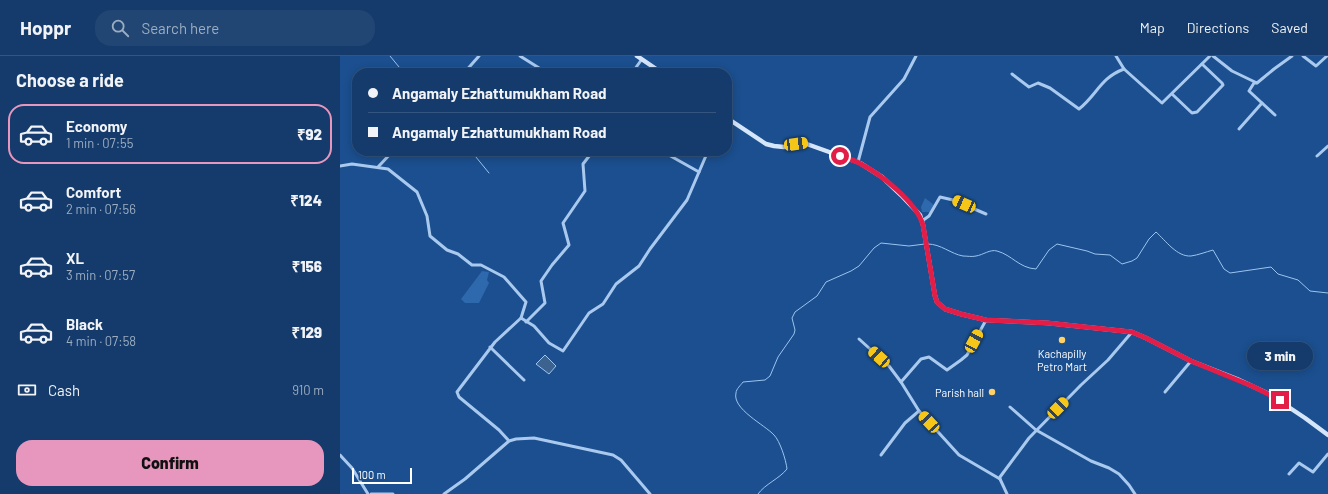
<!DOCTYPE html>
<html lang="en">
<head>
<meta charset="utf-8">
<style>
  :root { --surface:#143b6b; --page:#214673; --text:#f1f3f6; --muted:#9dadc1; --line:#33557e; --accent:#e797bd }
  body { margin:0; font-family:Barlow,sans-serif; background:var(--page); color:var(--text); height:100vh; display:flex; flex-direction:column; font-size:15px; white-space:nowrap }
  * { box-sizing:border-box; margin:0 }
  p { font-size:13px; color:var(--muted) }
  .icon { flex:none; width:22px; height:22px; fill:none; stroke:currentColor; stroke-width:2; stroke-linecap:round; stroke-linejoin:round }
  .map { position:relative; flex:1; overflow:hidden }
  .sheet { display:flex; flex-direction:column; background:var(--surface); width:340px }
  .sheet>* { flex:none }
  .banner { position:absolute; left:12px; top:12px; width:380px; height:88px; border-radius:16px; box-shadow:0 2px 10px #0003,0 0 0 1px var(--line); display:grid; align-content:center; height:88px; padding:0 16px; background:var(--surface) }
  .scale { position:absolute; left:12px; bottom:10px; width:60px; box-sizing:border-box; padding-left:4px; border:2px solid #fff; border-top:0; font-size:11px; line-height:14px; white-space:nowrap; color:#fff; -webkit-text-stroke:3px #1b4f8f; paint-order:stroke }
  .end { position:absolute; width:18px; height:18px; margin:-9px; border:5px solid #e11d48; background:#fff; box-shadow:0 0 0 2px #fff }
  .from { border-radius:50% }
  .bubble { position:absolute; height:28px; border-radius:14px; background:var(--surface); box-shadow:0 2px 10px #0003,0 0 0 1px var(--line); font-size:13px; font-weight:800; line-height:28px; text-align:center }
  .car { position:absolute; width:12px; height:24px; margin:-12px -6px; border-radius:5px; box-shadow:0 0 3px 1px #0007; background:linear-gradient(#f5c518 24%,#345 0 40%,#f5c518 0 76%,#345 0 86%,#f5c518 0) }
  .banner b { display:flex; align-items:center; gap:14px; height:38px; font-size:15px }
  .banner b+b { border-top:1px solid var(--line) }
  .banner i { width:10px; height:10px; background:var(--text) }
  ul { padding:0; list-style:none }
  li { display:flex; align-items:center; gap:12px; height:60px; margin:0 8px 6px; padding:0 8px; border:2px solid transparent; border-radius:16px }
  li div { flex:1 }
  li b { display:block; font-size:15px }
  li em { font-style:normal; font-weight:800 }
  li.active { border-color:var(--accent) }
  li>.icon { width:36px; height:36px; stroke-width:1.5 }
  h2 { padding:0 16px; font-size:18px; line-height:48px }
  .pay { display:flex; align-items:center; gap:10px; height:44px; padding:0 16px; font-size:15px }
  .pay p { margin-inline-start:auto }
  .cta { display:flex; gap:8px; margin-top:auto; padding:8px 16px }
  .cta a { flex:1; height:46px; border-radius:16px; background:var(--accent); color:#111; font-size:16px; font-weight:800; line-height:46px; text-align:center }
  header { display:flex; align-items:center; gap:24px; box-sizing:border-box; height:56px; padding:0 20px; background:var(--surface); border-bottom:1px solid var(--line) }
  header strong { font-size:19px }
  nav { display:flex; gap:22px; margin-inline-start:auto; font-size:14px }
  .search { width:280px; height:36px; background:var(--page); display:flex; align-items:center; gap:10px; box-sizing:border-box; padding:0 14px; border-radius:16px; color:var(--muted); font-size:15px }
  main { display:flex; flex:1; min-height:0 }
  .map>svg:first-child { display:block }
  .green { fill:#2e69ad }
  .water { fill:#3c6290; stroke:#9cc4f0 }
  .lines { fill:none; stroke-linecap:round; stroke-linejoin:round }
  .stream { stroke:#9cc4f0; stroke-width:1 }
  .street { stroke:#a9c9ee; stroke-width:3 }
  .secondary { stroke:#d6e6fa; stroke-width:4.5 }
  .route { stroke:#e11d48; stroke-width:5 }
  .poi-dot { fill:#ffd166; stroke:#1b4f8f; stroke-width:1.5 }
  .labels { text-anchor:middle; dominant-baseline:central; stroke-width:3; stroke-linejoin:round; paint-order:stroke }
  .poi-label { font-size:11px; fill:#fff; stroke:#1b4f8f }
</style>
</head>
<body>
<header>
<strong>Hoppr</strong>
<div class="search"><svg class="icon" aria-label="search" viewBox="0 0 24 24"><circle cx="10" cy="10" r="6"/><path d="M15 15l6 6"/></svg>Search here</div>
<nav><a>Map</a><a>Directions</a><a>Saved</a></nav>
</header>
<main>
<section class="sheet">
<h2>Choose a ride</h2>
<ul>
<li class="active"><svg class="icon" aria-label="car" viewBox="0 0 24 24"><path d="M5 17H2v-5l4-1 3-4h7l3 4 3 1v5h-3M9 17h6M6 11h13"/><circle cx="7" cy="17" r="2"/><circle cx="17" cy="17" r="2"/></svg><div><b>Economy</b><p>1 min · 07:55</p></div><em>₹92</em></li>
<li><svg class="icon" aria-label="car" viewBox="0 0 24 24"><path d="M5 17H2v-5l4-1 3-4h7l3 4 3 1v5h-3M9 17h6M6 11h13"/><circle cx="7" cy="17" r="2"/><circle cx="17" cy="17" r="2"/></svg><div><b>Comfort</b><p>2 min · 07:56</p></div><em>₹124</em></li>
<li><svg class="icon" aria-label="car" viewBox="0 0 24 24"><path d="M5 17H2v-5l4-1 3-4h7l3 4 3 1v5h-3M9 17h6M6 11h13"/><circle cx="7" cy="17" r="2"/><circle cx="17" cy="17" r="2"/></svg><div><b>XL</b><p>3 min · 07:57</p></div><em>₹156</em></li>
<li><svg class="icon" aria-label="car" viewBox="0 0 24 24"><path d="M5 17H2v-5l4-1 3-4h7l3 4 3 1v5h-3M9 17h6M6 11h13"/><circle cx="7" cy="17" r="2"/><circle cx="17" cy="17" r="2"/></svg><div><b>Black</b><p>4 min · 07:58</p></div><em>₹129</em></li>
</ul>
<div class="pay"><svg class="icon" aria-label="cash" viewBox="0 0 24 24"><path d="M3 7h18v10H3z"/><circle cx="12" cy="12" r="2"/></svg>Cash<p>910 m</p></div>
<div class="cta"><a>Confirm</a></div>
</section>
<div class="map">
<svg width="988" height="438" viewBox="0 0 988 438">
  <rect width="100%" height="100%" fill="#1b4f8f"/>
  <g class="green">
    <polygon points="585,142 594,149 590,156 582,156 581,151"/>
    <polygon points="142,215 149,216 147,224 149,227 139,247 125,247 121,243"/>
  </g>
  <polygon class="water" points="205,299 216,310 209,318 196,308"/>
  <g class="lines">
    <g class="stream">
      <polyline points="50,0 64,17"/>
      <polyline points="131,95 149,117"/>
      <path d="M588 188C601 188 611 198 623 200 627 200 632 201 636 200 643 199 650 193 657 195 672 199 679 212 696 213L709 194 717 188 747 195 755 198 770 199 782 208 792 205 797 202 809 183 816 176C826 185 837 201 851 200 858 199 866 196 873 194L884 213 890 217 931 211 938 218 958 224 970 235 988 237"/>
      <path d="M418 438C425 428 439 423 447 413 446 404 440 385 434 379 425 369 392 353 396 337 396 333 401 329 403 326L425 324 430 320 438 301 454 278 455 274 452 262 455 256 477 240 486 226 511 215 519 210 534 192 541 187 569 190 585 188"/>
    </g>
    <g class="street">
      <polyline points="180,0 207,17"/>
      <polyline points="776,0 784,13 822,47 870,0"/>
      <polyline points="873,0 892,15 917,27 934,13 952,0"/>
      <polyline points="963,0 976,10 987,0"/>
      <polyline points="124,17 139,0"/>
      <polyline points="292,17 302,3"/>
      <path d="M672 18 689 31 698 27 710 32 739 53C757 39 760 22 784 13"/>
      <polyline points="916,27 914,27 909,35 935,59"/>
      <polyline points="832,38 852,57 857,56 883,29 882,27 862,8"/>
      <polyline points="899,73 922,47"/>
      <polyline points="325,95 327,98 359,116"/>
      <polyline points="977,100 988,90"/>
      <polyline points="518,106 530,61 564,23 576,0"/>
      <polyline points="0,110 12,108 48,113 77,136 87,160 90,180 107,194 118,198 132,209 141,209 164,221 186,246 181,262"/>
      <polyline points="38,111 53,95"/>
      <polyline points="582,165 589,160 600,141 613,144 646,158"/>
      <polyline points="186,266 205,247 201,225 212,209 229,189 223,167 245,135 243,108 253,95"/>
      <polyline points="519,283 549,310 561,326 579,355 619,399 660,423"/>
      <polyline points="150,291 184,324"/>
      <polyline points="561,326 581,303 589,301 607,314 621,304 627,299 646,264"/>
      <polyline points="825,336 851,305"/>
      <polyline points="670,351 696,374 751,405 769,412 779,418 789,429 795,438"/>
      <polyline points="169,385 159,374 119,341 117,336 120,332 155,286 181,262 194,270 209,287 223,295 249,257 263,248 276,228 299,210 310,193 347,144 368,95"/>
      <polyline points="0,399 12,412 28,438"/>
      <polyline points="541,399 565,367 579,355"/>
      <polyline points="949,418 959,407 973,416 988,398"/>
      <polyline points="31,438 53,438"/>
      <polyline points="104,438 125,423 169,385 176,383 194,382 273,399 281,404 310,438"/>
      <polyline points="667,438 660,423 660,421 689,382 741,329 768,304 792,276"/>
    </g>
    <g class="secondary">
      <polyline points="297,0 322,17"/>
      <polyline points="387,62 426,88 434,90 444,91 464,87 520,107 542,121 561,139 580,159 583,169 595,240 597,246 605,253 621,258 646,264 708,267 792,276 806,282 851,305 897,323 929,338 965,362 988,379"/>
    </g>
  </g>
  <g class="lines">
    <path class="route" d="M500 100C507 102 514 104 521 108 542 119 576 146 583 169L595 240 597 246 605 253 621 258 646 264 708 267 792 276 806 282 851 305 912 330 940 344"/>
  </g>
  <g class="poi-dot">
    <circle cx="722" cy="284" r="4"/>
    <circle cx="652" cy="336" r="4"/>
  </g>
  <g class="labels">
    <g class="poi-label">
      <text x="722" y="297">Kachapilly<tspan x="722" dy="13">Petro Mart</tspan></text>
      <text x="644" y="336" text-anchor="end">Parish hall</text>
    </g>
  </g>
</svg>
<div class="scale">100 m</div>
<i class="end from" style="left:500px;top:100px"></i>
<i class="end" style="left:940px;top:344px"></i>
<div class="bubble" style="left:907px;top:286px;width:66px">3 min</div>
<i class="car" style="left:456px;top:88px;rotate:82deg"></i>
<i class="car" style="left:624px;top:148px;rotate:294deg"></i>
<i class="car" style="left:634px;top:285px;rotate:28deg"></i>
<i class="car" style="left:539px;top:301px;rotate:312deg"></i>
<i class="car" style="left:718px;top:352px;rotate:45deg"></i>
<i class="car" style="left:589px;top:366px;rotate:317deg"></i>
<div class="banner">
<b><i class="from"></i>Angamaly Ezhattumukham Road</b>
<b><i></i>Angamaly Ezhattumukham Road</b>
</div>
</div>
</main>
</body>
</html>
